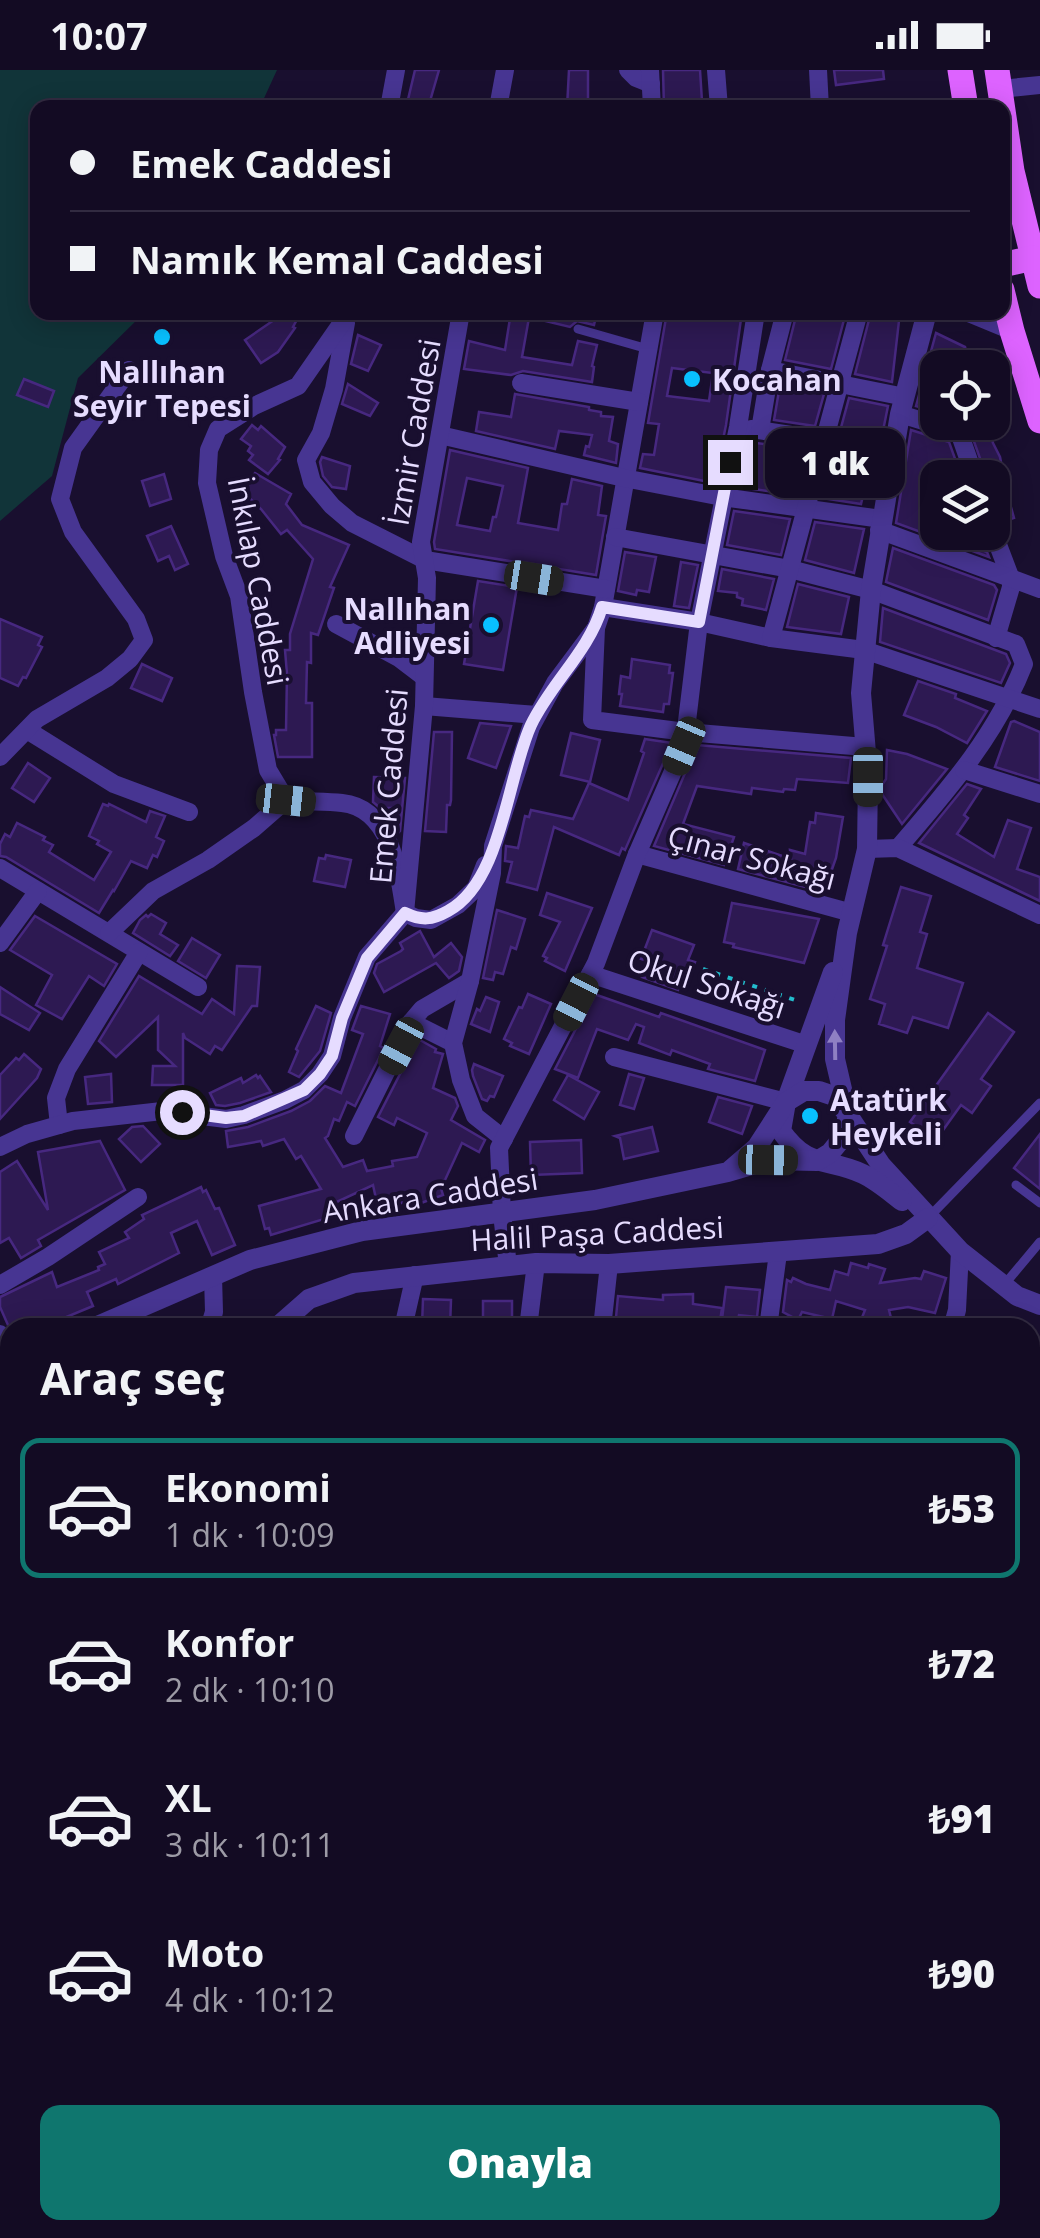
<!DOCTYPE html>
<html lang="tr">
<head>
<meta charset="utf-8">
<style>
  :root { --surface:#130b23; --page:#201930; --text:#f1f3f6; --muted:#9d9ba6; --line:#322b41; --accent:#0f766e }
  body { margin:0; font-family:"Open Sans",sans-serif; background:var(--page); color:var(--text); height:100vh; display:flex; flex-direction:column; font-size:38px; white-space:nowrap }
  * { box-sizing:border-box; margin:0 }
  p { font-size:32px; color:var(--muted) }
  .icon { flex:none; width:55px; height:55px; fill:none; stroke:currentColor; stroke-width:2; stroke-linecap:round; stroke-linejoin:round }
  .map { position:relative; flex:1; overflow:hidden }
  .sheet { position:absolute; left:0px; top:1248px; width:1040px; height:922px; display:flex; flex-direction:column; background:var(--surface); border-radius:30px 30px 0 0; box-shadow:0 5px 25px #0003,0 0 0 2px var(--line) }
  .sheet>* { flex:none }
  .guide { position:absolute; left:30px; top:30px; width:980px; height:220px; border-radius:20px; box-shadow:0 5px 25px #0003,0 0 0 2px var(--line); display:grid; align-content:center; height:220px; padding:0 40px; background:var(--surface) }
  .fabs { position:absolute; left:920px; top:280px; display:grid; gap:20px }
  .fabs a { display:grid; place-items:center; width:90px; height:90px; border-radius:20px; background:var(--surface); box-shadow:0 5px 25px #0003,0 0 0 2px var(--line); font-size:50px }
  .end { position:absolute; width:45px; height:45px; margin:-22px; border:12px solid #e6dcff; background:#111; box-shadow:0 0 0 5px #111 }
  .from { border-radius:50% }
  .bubble { position:absolute; height:70px; border-radius:20px; background:var(--surface); box-shadow:0 5px 25px #0003,0 0 0 2px var(--line); font-size:32px; font-weight:800; line-height:70px; text-align:center }
  .car { position:absolute; width:30px; height:60px; margin:-30px -15px; border-radius:12px; box-shadow:0 0 8px 2px #0007; background:linear-gradient(#222 24%,#8ab4d8 0 40%,#222 0 76%,#8ab4d8 0 86%,#222 0) }
  .guide b { display:flex; align-items:center; gap:35px; height:95px; font-size:38px }
  .guide b+b { border-top:2px solid var(--line) }
  .guide i { width:25px; height:25px; background:var(--text) }
  ul { padding:0; list-style:none }
  li { display:flex; align-items:center; gap:30px; height:140px; margin:0 20px 15px; padding:0 20px; border:5px solid transparent; border-radius:20px }
  li div { flex:1 }
  li b { display:block; font-size:38px }
  li em { font-style:normal; font-weight:800 }
  li.active { border-color:var(--accent) }
  li>.icon { width:90px; height:90px; stroke-width:1.5 }
  h2 { padding:0 40px; font-size:45px; line-height:120px }
  .button { display:flex; gap:20px; margin-top:auto; padding:20px 40px }
  .button a { flex:1; height:115px; border-radius:20px; background:var(--accent); color:#fff; font-size:40px; font-weight:800; line-height:115px; text-align:center }
  .status { display:flex; justify-content:space-between; align-items:center; height:70px; padding:0 50px; background:var(--surface); direction:ltr }
  .status svg { height:28px; fill:currentColor }
  .map>svg:first-child { display:block }
  .green { fill:#113439 }
  .building { fill:#2d1952; stroke:#472880; stroke-width:2.5; fill-rule:evenodd }
  .lines { fill:none; stroke-linecap:round; stroke-linejoin:round }
  .path { stroke:#23bccd; stroke-width:4; stroke-dasharray:5 8; stroke-linecap:butt }
  .service { stroke:#473592; stroke-width:9 }
  .minor { stroke:#473592; stroke-width:18 }
  .tertiary { stroke:#473592; stroke-width:20 }
  .primary { stroke:#dd63ff; stroke-width:25 }
  .oneway { fill:#8f80c3 }
  .route { stroke:#e6dcff; stroke-width:12 }
  .poi-dot { fill:#08c0ff; stroke:#190f2f; stroke-width:4 }
  .labels { text-anchor:middle; dominant-baseline:central; stroke-width:8; stroke-linejoin:round; paint-order:stroke }
  .poi-label { font-size:30px; font-weight:bold; fill:#e6dcff; stroke:#190f2f; text-anchor:start }
  .street-label { font-size:30px; fill:#e6dcff; stroke:#190f2f }
</style>
</head>
<body>
<div class="status"><b>10:07</b><svg viewBox="0 0 49 12"><path d="M0 12V9h3v3zM5 12V6h3v6zM10 12V3h3v9zM15 12V0h3v12zM26 1h20v11H26zM47 4h2v5h-2z"/></svg></div>
<div class="map">
<svg width="1040" height="2168" viewBox="0 0 1040 2168">
  <rect width="100%" height="100%" fill="#190f2f"/>
  <polygon class="green" points="0,0 277,0 260,37 38,38 38,242 144,243 78,308 52,406 0,451"/>
  <g class="building">
    <polygon points="415,0 439,0 428,38 406,38"/>
    <polygon points="569,0 588,0 588,38 567,38"/>
    <polygon points="663,0 700,0 702,31 689,32 690,38 664,38"/>
    <polygon points="834,0 883,0 884,9 836,15"/>
    <polygon points="263,242 301,242 293,257 295,258 278,282 261,293 245,270 274,250"/>
    <polygon points="511,242 530,242 522,287 572,295 578,271 597,275 592,296 594,297 592,312 523,301 511,305 464,299 469,271 505,280"/>
    <polygon points="533,242 597,242 594,255 577,251 570,257 533,248"/>
    <path d="M667 242H742L726 355 714 413 640 398 643 384 654 385 659 354 648 353ZM672 298 713 303 709 331 667 326Z"/>
    <polygon points="797,242 846,242 831,299 785,290"/>
    <polygon points="871,242 900,242 892,312 855,304"/>
    <polygon points="936,263 965,277 971,298 938,298 938,342 916,336"/>
    <polygon points="358,265 381,275 368,301 351,294"/>
    <polygon points="24,309 54,321 48,337 17,325"/>
    <polygon points="348,314 378,333 370,346 342,334"/>
    <polygon points="780,315 824,324 815,356 774,350"/>
    <polygon points="515,324 589,337 589,340 601,342 601,346 613,347 609,371 618,374 616,393 584,385 586,376 589,377 592,365 559,361 555,379 476,361 479,342 511,347"/>
    <polygon points="849,328 888,336 874,405 868,404 861,434 822,428"/>
    <polygon points="967,352 987,352 993,373 1000,387 1007,423 1014,448 1002,452 992,447 992,408 987,408"/>
    <polygon points="252,355 258,360 261,356 285,377 278,389 280,390 268,404 249,390 253,385 248,381 251,376 241,369"/>
    <polygon points="911,360 949,372 962,408 938,408 938,463 987,482 989,487 896,453"/>
    <polygon points="748,372 809,380 797,425 739,417"/>
    <path d="M450 380 528 398 518 453 558 460 562 434H567L572 409 602 416 598 445 606 446 596 505 435 479 434 472ZM467 408 503 416 496 447H493L490 461 457 455Z"/>
    <polygon points="322,387 350,396 346,419 332,417 323,406 320,392"/>
    <polygon points="255,403 291,424 286,434 302,455 349,475 330,517 334,518 318,565 311,563 311,593 307,592 306,633 312,633 312,687 278,687 274,665 276,665 276,660 286,660 287,604 285,580 290,580 290,564 313,489 287,460 281,464 261,439 244,423 245,421 241,418"/>
    <polygon points="164,404 171,429 150,436 142,411"/>
    <polygon points="734,441 790,449 781,485 727,475"/>
    <polygon points="815,452 864,459 854,503 805,490"/>
    <polygon points="171,456 188,494 175,500 169,486 158,491 147,466"/>
    <polygon points="893,478 994,515 997,520 988,550 886,512"/>
    <polygon points="625,482 656,487 649,522 637,520 636,525 618,521"/>
    <polygon points="681,492 698,495 689,538 674,536"/>
    <polygon points="722,499 774,509 766,540 742,535 743,529 737,527 737,523 718,521"/>
    <polygon points="478,511 517,517 503,600 464,594"/>
    <polygon points="798,514 849,527 841,564 787,557"/>
    <polygon points="883,538 1006,584 1010,593 1001,613 880,572"/>
    <polygon points="0,549 42,567 38,575 42,577 26,608 23,607 18,616 0,608"/>
    <polygon points="632,589 670,595 669,603 673,603 669,634 664,634 663,642 620,636 622,624 619,624 621,606 630,608"/>
    <polygon points="142,594 172,608 162,631 131,618"/>
    <polygon points="918,611 956,624 955,628 987,641 967,673 936,657 904,645"/>
    <polygon points="1014,651 1040,662 1040,711 995,697 1011,652"/>
    <polygon points="480,653 511,656 496,698 468,688"/>
    <polygon points="434,662 452,662 451,730 450,735 447,735 446,762 425,761"/>
    <polygon points="571,663 600,670 590,712 561,705"/>
    <polygon points="645,669 672,673 625,780 622,778 619,785 554,757 537,820 507,812 512,792 505,791 506,776 518,778 525,746 529,747 531,740 573,749 589,713 628,730 644,683 641,681"/>
    <polygon points="697,675 851,688 848,713 797,709 795,720 784,719 783,722 752,718 751,724 697,716 683,754 734,767 724,795 654,776"/>
    <polygon points="887,680 907,684 947,699 902,754 882,724 882,715 886,709"/>
    <polygon points="28,693 50,708 34,732 12,718"/>
    <polygon points="374,707 405,708 400,761 398,763 385,744 390,738 380,738 373,732"/>
    <polygon points="967,714 981,719 964,745 968,748 957,764 994,787 1008,750 1031,758 1017,799 1040,807 1040,831 919,773"/>
    <polygon points="103,734 108,736 109,734 146,752 150,741 165,746 156,767 164,771 157,787 153,785 147,798 131,791 114,821 113,820 99,843 6,787 0,786 0,774 5,764 10,767 17,753 45,767 43,770 53,775 49,782 94,810 111,782 97,774 99,771 89,766"/>
    <polygon points="816,743 843,747 836,788 824,822 738,799 744,773 791,789 790,780 805,784 810,752 815,753"/>
    <polygon points="326,785 351,790 345,817 314,811 319,788 325,789"/>
    <polygon points="901,817 931,826 920,862 927,864 917,898 963,913 948,958 913,947 907,963 879,954 885,934 870,929 887,876 883,875"/>
    <polygon points="547,823 592,838 565,901 545,891 547,888 543,886 560,852 540,845"/>
    <polygon points="732,833 819,849 804,893 733,877 734,874 724,872"/>
    <polygon points="497,840 525,849 516,879 511,877 503,904 495,902 493,910 483,908"/>
    <polygon points="151,844 166,853 160,864 178,875 170,886 133,863 140,850 146,845 148,847"/>
    <polygon points="35,846 117,894 104,916 89,906 62,949 36,935 52,905 10,880"/>
    <polygon points="652,860 694,875 688,890 695,892 689,907 683,905 678,920 642,907 648,891 641,889"/>
    <polygon points="420,861 434,887 451,873 462,887 459,901 449,908 436,893 384,922 374,903 377,894 401,881 403,879 400,873"/>
    <polygon points="192,868 220,885 206,908 178,891"/>
    <polygon points="237,896 260,897 257,936 252,936 222,980 215,976 210,984 185,968 183,963 183,1015 152,1015 153,996 175,996 158,980 158,947 116,987 99,971 139,906 202,944 212,929 234,944"/>
    <polygon points="0,917 40,943 29,960 0,944"/>
    <polygon points="528,924 551,934 529,984 510,976 512,973 504,969 519,937 522,938"/>
    <polygon points="594,924 659,947 661,943 765,980 755,1011 708,999 710,994 672,980 670,985 639,973 644,957 636,954 628,970 597,959 578,1008 555,999"/>
    <polygon points="486,927 499,932 490,962 471,954 477,939 480,941"/>
    <polygon points="316,936 331,943 320,981 299,1007 289,1002 298,981 296,979"/>
    <polygon points="361,936 390,944 380,976 384,978 355,1036 347,1032 339,1051 334,1049 328,1066 325,1068 343,1097 363,1090 367,1101 393,1096 392,1091 417,1087 427,1063 397,1048 394,1055 378,1047 418,969 436,979 435,982 443,984 433,1018 455,1028 458,1036 451,1050 485,1070 479,1082 462,1073 445,1110 439,1112 443,1125 421,1133 420,1129 378,1138 373,1115 328,1136 331,1147 271,1165 269,1158 265,1159 259,1136 321,1119 301,1086 296,1089 284,1069 263,1076 261,1071 228,1077 226,1061 248,1057 291,1041 310,1031 325,1016 341,1023 363,964 352,960"/>
    <polygon points="988,943 1014,962 981,1009 991,1016 972,1043 961,1035 936,1070 910,1052"/>
    <polygon points="24,984 41,999 37,1008 0,1049 0,1005 16,988 19,990"/>
    <polygon points="474,994 503,1006 494,1027 490,1026 487,1031 482,1029 473,1006 472,1000"/>
    <polygon points="111,1004 112,1032 88,1034 85,1007"/>
    <polygon points="629,1004 644,1008 634,1039 620,1035"/>
    <polygon points="256,1005 258,1008 260,1006 271,1022 240,1033 225,1036 216,1035 210,1023 241,1008 243,1013"/>
    <polygon points="568,1005 599,1022 584,1049 554,1030"/>
    <polygon points="718,1027 752,1036 742,1064 709,1052"/>
    <polygon points="143,1056 160,1074 141,1092 119,1069 132,1057"/>
    <polygon points="652,1057 658,1081 624,1089 620,1068 615,1066"/>
    <polygon points="1040,1064 1040,1119 1014,1098"/>
    <polygon points="581,1070 582,1103 531,1105 530,1072"/>
    <polygon points="100,1071 125,1120 38,1170 41,1176 21,1188 9,1168 0,1173 0,1102 17,1091 48,1140 38,1082"/>
    <polygon points="201,1117 203,1122 206,1120 215,1139 219,1138 235,1175 212,1185 197,1151 171,1163 179,1183 118,1214 116,1209 87,1222 93,1236 40,1258 11,1258 8,1255 0,1237 0,1227 52,1202 57,1217 99,1200 98,1197 105,1194 99,1182 129,1168 125,1162 144,1149 142,1145"/>
    <polygon points="851,1193 868,1198 869,1194 885,1199 880,1213 915,1208 921,1209 924,1201 946,1208 935,1243 908,1237 889,1240 891,1248 887,1258 869,1258 871,1254 861,1250 865,1240 836,1231 832,1249 802,1242 798,1250 783,1242 787,1210 791,1212 793,1208 806,1214 830,1220 835,1201 848,1205"/>
    <polygon points="726,1217 760,1220 757,1247 739,1245 738,1250 722,1249"/>
    <polygon points="693,1224 693,1234 722,1238 719,1258 695,1258 695,1255 615,1258 618,1226 663,1230 663,1225"/>
    <polygon points="423,1229 451,1230 450,1257 422,1256"/>
    <rect x="483" y="1231" width="29" height="27"/>
  </g>
  <g class="lines">
    <polyline class="path" points="703,899 801,932"/>
    <g class="service">
      <polyline points="578,259 648,279"/>
      <polyline points="1016,1115 1040,1133"/>
      <polyline points="930,1146 1040,1033"/>
      <polyline points="1004,1215 1040,1172"/>
    </g>
    <g class="minor">
      <polyline points="628,0 636,8 651,14"/>
      <polyline points="650,0 652,38"/>
      <polyline points="716,0 719,38"/>
      <polyline points="818,0 820,38"/>
      <polyline points="1000,19 1040,15"/>
      <polyline points="389,38 396,0"/>
      <polyline points="498,38 505,0"/>
      <polyline points="655,242 603,537 596,558 592,650 686,662 865,677"/>
      <polyline points="966,242 1012,261"/>
      <polyline points="346,253 334,319 321,363 306,390 312,412 332,436 352,453 425,490 606,519"/>
      <polyline points="770,300 905,327"/>
      <polyline points="521,313 639,332"/>
      <polyline points="900,344 959,362 975,408"/>
      <polyline points="751,359 825,370"/>
      <polyline points="760,360 770,300 785,242"/>
      <polyline points="440,365 624,408 722,427 882,449"/>
      <polyline points="992,459 1011,509 1011,517 996,568"/>
      <polyline points="879,460 1040,519"/>
      <path d="M615 467 790 499 871 520 1016 574 1024 594C996 666 947 721 898 778"/>
      <polyline points="603,537 699,552 771,568 864,580 1040,639"/>
      <polyline points="336,554 399,588 424,607"/>
      <polyline points="771,568 859,242"/>
      <polyline points="424,636 537,645"/>
      <polyline points="27,660 114,714 189,742"/>
      <polyline points="0,687 37,649 107,608 130,589 144,570 136,549 73,462 60,429 73,378 129,300"/>
      <polyline points="964,700 1040,724"/>
      <polyline points="286,730 268,700 253,622 239,526 224,486 207,413 209,380 218,359 254,336 298,316 348,244"/>
      <polyline points="867,779 898,778 1040,845"/>
      <polyline points="637,784 852,843"/>
      <polyline points="0,798 198,917"/>
      <path d="M109 863 153 821 208 790 254 758 286 730C305 732 325 731 342 733 392 738 399 805 405 843L416 848 431 850 458 835 476 818 485 795"/>
      <polyline points="0,873 38,821"/>
      <polyline points="590,904 807,975"/>
      <polyline points="411,952 453,973"/>
      <polyline points="614,987 786,1032"/>
      <polyline points="59,1055 56,1028 67,999 139,882"/>
      <polyline points="354,1066 411,952 422,939 470,911"/>
      <polyline points="504,1069 475,1046 461,1010 453,973 470,911 492,803 493,776 531,657 555,613 596,558"/>
      <polyline points="0,1077 27,1064 73,1051 162,1041 226,1049 244,1045 285,1030 304,1020 320,1004 332,986 342,948 367,887 405,843 424,636 427,508 421,472 461,242"/>
      <polyline points="508,1196 502,1144 499,1078 596,893 637,784 684,676 699,552 738,357 756,242"/>
      <polyline points="0,1215 48,1187 138,1127"/>
      <polyline points="209,1258 214,1242 213,1206"/>
      <polyline points="403,1258 415,1205"/>
      <polyline points="528,1258 536,1193"/>
      <polyline points="602,1258 609,1194"/>
      <polyline points="768,1258 778,1183"/>
      <polyline points="952,1258 957,1240 960,1181"/>
      <polyline points="0,1264 10,1274"/>
      <polyline points="0,1471 10,1461"/>
      <polyline points="1030,1548 1040,1515"/>
      <polyline points="0,1671 10,1629"/>
      <polyline points="1030,1780 1040,1768"/>
      <polyline points="1030,1955 1040,1942"/>
      <polyline points="1030,2025 1040,2029"/>
      <polyline points="0,2059 10,2061"/>
      <polyline points="245,2160 249,2168"/>
      <polyline points="322,2160 323,2168"/>
      <polyline points="86,2168 88,2160"/>
      <polyline points="218,2168 221,2160"/>
      <polyline points="833,2168 837,2160"/>
      <polyline points="977,2168 978,2160"/>
    </g>
    <g class="tertiary">
      <polyline points="927,242 900,344 871,520 861,623 868,707 867,779 847,863 835,950 835,989 848,1045 881,1095 960,1181 1017,1226 1040,1235"/>
      <path d="M833 902 786 1032 781 1061C809 1100 826 1087 863 1104 876 1110 890 1122 902 1131"/>
      <polyline points="93,1258 250,1190 362,1161 595,1130 728,1102 768,1090 817,1091 830,1083 843,1067 848,1045 834,1026 819,1021 804,1021 786,1032 757,1077 728,1102"/>
      <polyline points="276,1258 309,1229 354,1213 536,1193 609,1194 878,1174 906,1164 928,1148"/>
      <polyline points="0,1303 10,1296"/>
    </g>
    <g class="primary">
      <polyline points="960,0 966,38"/>
      <polyline points="997,0 1012,101 1040,216"/>
      <polyline points="1002,195 1033,188"/>
      <polyline points="1002,220 1012,261 1040,351"/>
    </g>
  </g>
  <defs><path id="oneway-solid" d="M-6-.8H1V-3.2L6.5 0L1 3.2V.8H-6Z" transform="scale(2.5)"/></defs>
  <use class="oneway" href="#oneway-solid" transform="translate(835 975) rotate(-91)"/>
  <g class="lines">
    <path class="route" d="M182 1042 226 1048 244 1046 304 1020 320 1004 332 986 342 948 367 888 405 843C422 851 432 850 448 841 502 812 507 707 531 655 551 613 589 581 602 537L699 552 730 392"/>
  </g>
  <g class="poi-dot">
    <circle cx="162" cy="267" r="10"/>
    <circle cx="692" cy="309" r="10"/>
    <circle cx="491" cy="555" r="10"/>
    <circle cx="810" cy="1046" r="10"/>
  </g>
  <g class="labels">
    <g class="poi-label">
      <text x="162" y="301" text-anchor="middle">Nallıhan<tspan x="162" dy="34">Seyir Tepesi</tspan></text>
      <text x="712" y="309">Kocahan</text>
      <text x="471" y="538" text-anchor="end">Nallıhan<tspan x="471" dy="34">Adliyesi</tspan></text>
      <text x="830" y="1029">Atatürk<tspan x="830" dy="34">Heykeli</tspan></text>
    </g>
    <g class="street-label">
      <text transform="translate(413 362) rotate(-80)">İzmir Caddesi</text>
      <text transform="translate(259 511) rotate(79)">İnkılap Caddesi</text>
      <text transform="translate(388 716) rotate(-85)">Emek Caddesi</text>
      <text transform="translate(752 787) rotate(15)">Çınar Sokağı</text>
      <text transform="translate(707 913) rotate(18)">Okul Sokağı</text>
      <text transform="translate(430 1125) rotate(-9)">Ankara Caddesi</text>
      <text transform="translate(597 1163) rotate(-3)">Halil Paşa Caddesi</text>
    </g>
  </g>
</svg>
<div class="fabs">
<a><svg class="icon" aria-label="locate" viewBox="0 0 24 24"><circle cx="12" cy="12" r="6"/><path d="M12 2v4M12 18v4M2 12h4M18 12h4"/></svg></a>
<a><svg class="icon" aria-label="layers" viewBox="0 0 24 24"><path d="M12 4l9 5-9 5-9-5zM3 14l9 5 9-5"/></svg></a>
</div>
<i class="end from" style="left:182px;top:1042px"></i>
<i class="end" style="left:730px;top:392px"></i>
<div class="bubble" style="left:765px;top:358px;width:140px">1 dk</div>
<i class="car" style="left:534px;top:508px;rotate:99deg"></i>
<i class="car" style="left:684px;top:676px;rotate:203deg"></i>
<i class="car" style="left:868px;top:707px;rotate:180deg"></i>
<i class="car" style="left:286px;top:730px;rotate:96deg"></i>
<i class="car" style="left:576px;top:932px;rotate:207deg"></i>
<i class="car" style="left:401px;top:976px;rotate:208deg"></i>
<i class="car" style="left:768px;top:1090px;rotate:91deg"></i>
<div class="guide">
<b><i class="from"></i>Emek Caddesi</b>
<b><i></i>Namık Kemal Caddesi</b>
</div>
<section class="sheet">
<h2>Araç seç</h2>
<ul>
<li class="active"><svg class="icon" aria-label="car" viewBox="0 0 24 24"><path d="M5 17H2v-5l4-1 3-4h7l3 4 3 1v5h-3M9 17h6M6 11h13"/><circle cx="7" cy="17" r="2"/><circle cx="17" cy="17" r="2"/></svg><div><b>Ekonomi</b><p>1 dk · 10:09</p></div><em>₺53</em></li>
<li><svg class="icon" aria-label="car" viewBox="0 0 24 24"><path d="M5 17H2v-5l4-1 3-4h7l3 4 3 1v5h-3M9 17h6M6 11h13"/><circle cx="7" cy="17" r="2"/><circle cx="17" cy="17" r="2"/></svg><div><b>Konfor</b><p>2 dk · 10:10</p></div><em>₺72</em></li>
<li><svg class="icon" aria-label="car" viewBox="0 0 24 24"><path d="M5 17H2v-5l4-1 3-4h7l3 4 3 1v5h-3M9 17h6M6 11h13"/><circle cx="7" cy="17" r="2"/><circle cx="17" cy="17" r="2"/></svg><div><b>XL</b><p>3 dk · 10:11</p></div><em>₺91</em></li>
<li><svg class="icon" aria-label="car" viewBox="0 0 24 24"><path d="M5 17H2v-5l4-1 3-4h7l3 4 3 1v5h-3M9 17h6M6 11h13"/><circle cx="7" cy="17" r="2"/><circle cx="17" cy="17" r="2"/></svg><div><b>Moto</b><p>4 dk · 10:12</p></div><em>₺90</em></li>
</ul>
<div class="button"><a>Onayla</a></div>
</section>
</div>
</body>
</html>
